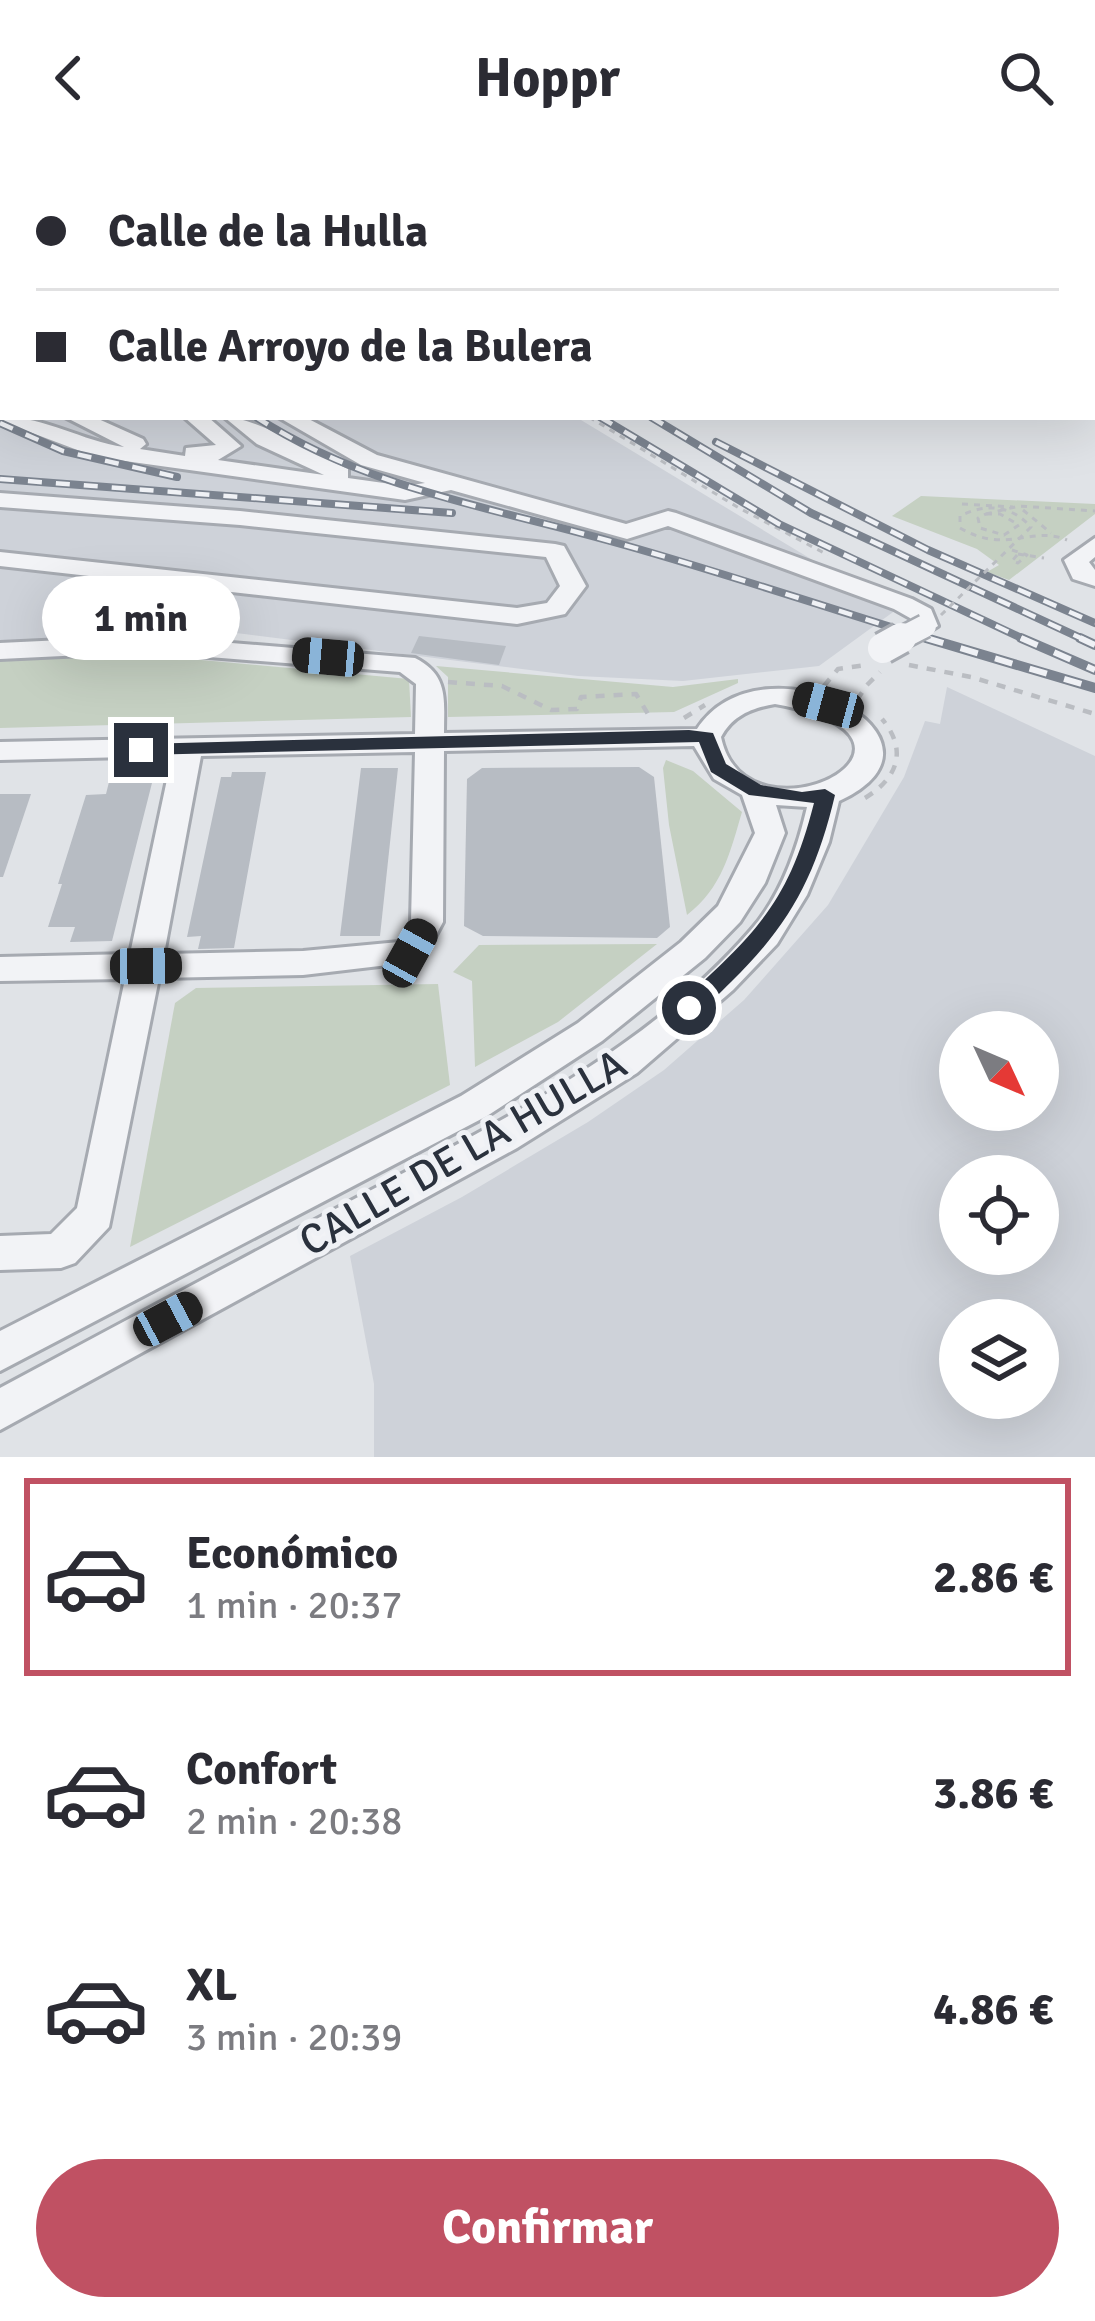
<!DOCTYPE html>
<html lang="es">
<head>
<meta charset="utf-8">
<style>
  :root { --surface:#fff; --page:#f2f2f3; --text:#2b2b33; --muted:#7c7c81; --line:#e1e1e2; --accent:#c05163 }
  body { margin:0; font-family:Signika,sans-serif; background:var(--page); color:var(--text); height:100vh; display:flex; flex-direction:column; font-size:45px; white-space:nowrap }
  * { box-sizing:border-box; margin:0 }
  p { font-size:39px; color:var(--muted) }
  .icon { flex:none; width:66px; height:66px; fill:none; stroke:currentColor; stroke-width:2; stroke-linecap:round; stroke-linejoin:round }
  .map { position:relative; height:1301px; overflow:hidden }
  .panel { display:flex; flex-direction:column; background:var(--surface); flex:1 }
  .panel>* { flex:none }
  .hud { position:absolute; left:0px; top:0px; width:1095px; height:264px; box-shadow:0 12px 48px #0002; display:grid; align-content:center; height:264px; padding:0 36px; background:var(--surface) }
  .needle { width:78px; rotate:134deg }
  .tools { position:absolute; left:939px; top:855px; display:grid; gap:24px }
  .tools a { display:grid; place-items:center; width:120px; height:120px; border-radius:50%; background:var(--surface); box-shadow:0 12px 48px #0002; font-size:60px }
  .end { position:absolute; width:54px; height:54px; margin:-27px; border:15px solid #2a313d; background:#fff; box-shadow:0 0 0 6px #fff }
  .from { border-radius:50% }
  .bubble { position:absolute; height:84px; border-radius:42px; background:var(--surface); box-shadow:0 12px 48px #0002; font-size:39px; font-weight:700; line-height:84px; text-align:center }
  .car { position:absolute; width:36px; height:72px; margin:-36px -18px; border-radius:15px; box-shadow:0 0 9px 3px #0007; background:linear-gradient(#222 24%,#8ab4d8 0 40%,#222 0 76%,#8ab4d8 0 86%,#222 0) }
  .hud b { display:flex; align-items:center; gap:42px; height:114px; font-size:45px }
  .hud b+b { border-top:3px solid var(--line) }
  .hud i { width:30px; height:30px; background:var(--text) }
  ul { padding:21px 0 0; list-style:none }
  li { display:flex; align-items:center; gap:36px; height:198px; margin:0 24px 18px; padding:0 12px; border:6px solid transparent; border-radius:0px }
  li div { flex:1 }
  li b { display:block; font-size:45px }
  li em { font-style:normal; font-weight:700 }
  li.active { border-color:var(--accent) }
  li>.icon { width:108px; height:108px; stroke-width:1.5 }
  .action { display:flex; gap:24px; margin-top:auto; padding:24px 36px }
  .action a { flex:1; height:138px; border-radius:72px; background:var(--accent); color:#fff; font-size:48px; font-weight:700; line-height:138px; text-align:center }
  header { display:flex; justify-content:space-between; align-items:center; height:156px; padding:0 36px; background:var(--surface); font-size:54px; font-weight:700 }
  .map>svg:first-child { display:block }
  .built { fill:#ced2d9; fill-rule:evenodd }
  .green { fill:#c5d0c2 }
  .building { fill:#b7bcc3 }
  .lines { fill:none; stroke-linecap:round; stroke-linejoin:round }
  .minor-casing { stroke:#a6aab1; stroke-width:6 }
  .path-far1 { stroke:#babdc2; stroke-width:3; stroke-dasharray:6 6; stroke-linecap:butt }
  .path { stroke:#babdc2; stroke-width:4.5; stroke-dasharray:9 9; stroke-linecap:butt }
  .minor { fill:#f2f3f6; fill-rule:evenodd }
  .rail-far1-casing { stroke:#7b838f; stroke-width:8 }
  .rail-casing { stroke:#7b838f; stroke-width:10 }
  .rail-far1 { stroke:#eff1f5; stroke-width:4.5; stroke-dasharray:14; stroke-linecap:butt }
  .rail { stroke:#eff1f5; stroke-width:6; stroke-dasharray:18; stroke-linecap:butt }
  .minor-bridge-far1-casing { stroke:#a6aab1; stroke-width:27; stroke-linecap:butt }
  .minor-bridge-casing { stroke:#a6aab1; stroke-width:36; stroke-linecap:butt }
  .path-bridge-far1 { stroke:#babdc2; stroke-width:3; stroke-dasharray:6 6; stroke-linecap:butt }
  .path-bridge { stroke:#babdc2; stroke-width:4.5; stroke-dasharray:9 9; stroke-linecap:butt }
  .minor-bridge-far1 { stroke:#f2f3f6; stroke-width:22 }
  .minor-bridge { stroke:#f2f3f6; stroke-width:30 }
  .route { fill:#2a313d }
  .labels { text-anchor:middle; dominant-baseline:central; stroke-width:10; stroke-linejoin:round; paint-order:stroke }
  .near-street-label { font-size:42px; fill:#2a313d; stroke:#eff1f5 }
</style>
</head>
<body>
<header><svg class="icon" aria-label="back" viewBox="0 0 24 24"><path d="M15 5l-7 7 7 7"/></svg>Hoppr<svg class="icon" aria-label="search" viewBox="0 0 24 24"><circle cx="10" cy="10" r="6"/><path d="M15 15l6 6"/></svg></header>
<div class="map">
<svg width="1095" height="1301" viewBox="0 0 1095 1301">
  <rect width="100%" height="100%" fill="#e0e3e7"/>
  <g class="built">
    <polygon points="0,0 348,3 3,3 3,261 576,261 816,406 911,443 819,510 683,525 578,520 197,472 0,486"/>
    <path d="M947 531 1095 600V1301H374V1228L350 1100 462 1041 588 966 664 914 744 844 828 749 904 621 925 565 940 568ZM960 876H1038V954H960ZM960 1020H1038V1098H960ZM960 1164H1038V1242H960Z"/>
  </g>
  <g class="green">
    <polygon points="921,340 1095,348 1095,358 1009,424 987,416 999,409 977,393 892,360"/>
    <polygon points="124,497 409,523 411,561 0,572 0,504"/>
    <polygon points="436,510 673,531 738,523 738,527 674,556 448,561 448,521"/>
    <path d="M666 604 693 615 742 656C730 697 722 732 687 759L669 669 663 612Z"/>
    <polygon points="657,788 558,866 475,911 472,825 453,816 479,789"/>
    <polygon points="438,828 450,929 130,1091 175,847 196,832"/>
  </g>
  <g class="building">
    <polygon points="419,480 506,490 499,509 411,497"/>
    <polygon points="639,611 654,621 670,771 657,782 483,780 464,770 467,623 482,612"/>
    <polygon points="361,612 398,612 380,780 340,780"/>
    <polygon points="232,616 266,616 234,792 198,793 201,780 187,781 221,621 231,621"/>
    <polygon points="111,618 153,623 112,785 70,786 75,771 48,771 62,728 58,728 86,639 106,638"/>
    <polygon points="0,638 31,638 3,721 0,721"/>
  </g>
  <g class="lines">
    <g class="minor-casing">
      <g id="minor">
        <rect x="46" y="0" width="16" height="3"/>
        <polygon points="88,0 104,0 105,3 89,3"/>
        <polygon points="448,0 464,0 465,3 449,3"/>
        <polygon points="481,0 497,0 498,3 482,3"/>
        <polygon points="510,0 530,0 508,3"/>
        <polygon points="582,0 604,0 580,3"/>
        <polygon points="692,0 713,0 690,3"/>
        <polygon points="776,0 800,0 802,3 778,3"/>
        <polygon points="811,0 836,0 838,3 813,3"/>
        <polygon points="928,0 945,0 927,3"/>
        <rect x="0" y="229" width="3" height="12"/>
        <path d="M3 257V261C46 261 82 285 124 291L65 261H94L143 283 146 288 140 293 185 300 186 292 216 289 184 261H208L241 290 218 304 324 319 257 288 224 261C257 261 314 298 348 313V322L405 330 425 327 361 309 278 261H305L377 299 626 368 668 355 676 357 912 443 931 453 938 470 925 478 916 476 910 462 894 453 668 370 627 383 451 334 405 344 96 301 3 266 0 261Z"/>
        <polygon points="0,337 240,355 555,388 564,390 586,430 565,458 517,468 0,410 0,396 517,452 547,447 560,430 546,401 240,369 0,351"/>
        <polygon points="1095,382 1095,401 1089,406 1095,414 1095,430 1073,423 1064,404"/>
        <path d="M146 480 415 502C449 519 444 544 444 577L697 573C762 473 974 583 839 645L829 686 807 739 777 788 733 834 637 917 517 992 0 1274V1232C121 1167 241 1103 362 1039 499 966 647 894 751 774 781 740 797 694 807 651L776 649 785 677 765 727 740 766 705 802 602 885 487 960 0 1215V1175L461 940 578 867 681 786 718 750 755 677 742 639 714 623 694 590 444 595 443 766 422 805 303 819 159 822 109 1071 75 1107 61 1112 0 1114V1080L51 1078 77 1052 125 823 0 825V801L130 798 172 600 0 604V586L415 578 416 528 400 516 146 496 0 503V487ZM775 548C972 583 746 699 721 581 733 559 752 552 775 548ZM415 596 411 766 399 786 303 795 164 798 201 600Z"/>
      </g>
    </g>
    <g class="path-far1">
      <polyline points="589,261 739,352 828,399"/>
      <polyline points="962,348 1013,351"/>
      <polyline points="1023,354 1051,377"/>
      <polygon points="986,358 1000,358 1019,369 1004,379 980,372 978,362"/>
      <polyline points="986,358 1019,350 1095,355"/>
      <path d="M960 360V372C1006 399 1032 369 1067 384"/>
      <polyline points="1018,398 1044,402"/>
    </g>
    <g class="path">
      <polyline points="909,509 971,521 1095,558"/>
      <polyline points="448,526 502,530 551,554 577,553 581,541 636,538 651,563"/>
      <polyline points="824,530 838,513 866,509"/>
      <polyline points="857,544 867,529"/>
      <polyline points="684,562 705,549"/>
      <path d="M865 642C898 622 908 594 882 563"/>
    </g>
    <use href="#minor" class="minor"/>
    <g class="rail-far1-casing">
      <g id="rail-far1">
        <path d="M256 261C364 331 488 351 610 385 719 415 827 452 936 485"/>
        <polyline points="600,261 779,368 1028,485"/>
        <polyline points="651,261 811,357 1087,485"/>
        <polyline points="0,267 63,295 177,321"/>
        <polyline points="716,286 928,394 1095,467"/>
        <polyline points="0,323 452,357"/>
      </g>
    </g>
    <g class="rail-casing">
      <g id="rail">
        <polyline points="926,482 1095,532"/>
        <polyline points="1021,482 1095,514"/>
        <polyline points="1080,482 1095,489"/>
      </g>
    </g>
    <use href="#rail-far1" class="rail-far1"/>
    <use href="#rail" class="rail"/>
    <g class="minor-bridge-far1-casing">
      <polyline id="minor-bridge-far1" points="896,485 925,470"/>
    </g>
    <g class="minor-bridge-casing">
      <polyline id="minor-bridge" points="883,492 901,482"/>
    </g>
    <g class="path-bridge-far1">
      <polyline points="1012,394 1027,399 1018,407 1012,405 1018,398"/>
      <path d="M941 459 1031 371C1011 349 986 347 960 360"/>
    </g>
    <polyline class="path-bridge" points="867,529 880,516"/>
    <use href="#minor-bridge-far1" class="minor-bridge-far1"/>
    <use href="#minor-bridge" class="minor-bridge"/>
  </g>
  <path class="route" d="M689 574 713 577 726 608 761 629 802 636 825 633 835 639C816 719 791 767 732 825 719 837 706 854 689 861L681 858V846C755 777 788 749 814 647L749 639 711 616 699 586 141 599 132 594 141 588Z"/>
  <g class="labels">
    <g class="near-street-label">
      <text transform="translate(463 997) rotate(-30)">CALLE DE LA HULLA</text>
    </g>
  </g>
</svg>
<div class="tools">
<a><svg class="needle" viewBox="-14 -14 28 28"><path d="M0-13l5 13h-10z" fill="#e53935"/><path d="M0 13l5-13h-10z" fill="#7c7c81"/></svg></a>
<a><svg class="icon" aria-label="locate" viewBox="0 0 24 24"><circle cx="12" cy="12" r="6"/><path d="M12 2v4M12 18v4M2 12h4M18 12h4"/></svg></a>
<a><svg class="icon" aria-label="layers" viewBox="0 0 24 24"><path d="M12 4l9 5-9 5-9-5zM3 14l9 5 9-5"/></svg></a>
</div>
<i class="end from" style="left:689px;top:852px"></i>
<i class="end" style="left:141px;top:594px"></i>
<div class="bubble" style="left:42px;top:420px;width:198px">1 min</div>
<i class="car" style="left:328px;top:501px;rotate:275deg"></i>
<i class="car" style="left:828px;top:549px;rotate:285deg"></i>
<i class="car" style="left:410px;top:797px;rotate:29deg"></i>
<i class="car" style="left:146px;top:810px;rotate:89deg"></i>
<i class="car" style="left:168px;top:1163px;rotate:62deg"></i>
<div class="hud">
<b><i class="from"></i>Calle de la Hulla</b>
<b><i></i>Calle Arroyo de la Bulera</b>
</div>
</div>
<section class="panel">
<ul>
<li class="active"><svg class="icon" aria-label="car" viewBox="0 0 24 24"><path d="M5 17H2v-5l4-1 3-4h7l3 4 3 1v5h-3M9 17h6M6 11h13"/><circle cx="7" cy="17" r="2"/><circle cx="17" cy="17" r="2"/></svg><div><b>Económico</b><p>1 min · 20:37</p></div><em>2.86 €</em></li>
<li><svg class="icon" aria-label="car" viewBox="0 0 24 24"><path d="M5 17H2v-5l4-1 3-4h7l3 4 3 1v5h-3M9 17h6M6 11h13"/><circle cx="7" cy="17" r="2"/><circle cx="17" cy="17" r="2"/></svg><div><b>Confort</b><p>2 min · 20:38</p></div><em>3.86 €</em></li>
<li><svg class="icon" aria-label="car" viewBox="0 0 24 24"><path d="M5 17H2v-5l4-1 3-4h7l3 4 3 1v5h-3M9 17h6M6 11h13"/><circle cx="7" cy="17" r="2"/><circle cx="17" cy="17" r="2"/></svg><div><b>XL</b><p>3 min · 20:39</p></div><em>4.86 €</em></li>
</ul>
<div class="action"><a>Confirmar</a></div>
</section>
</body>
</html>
